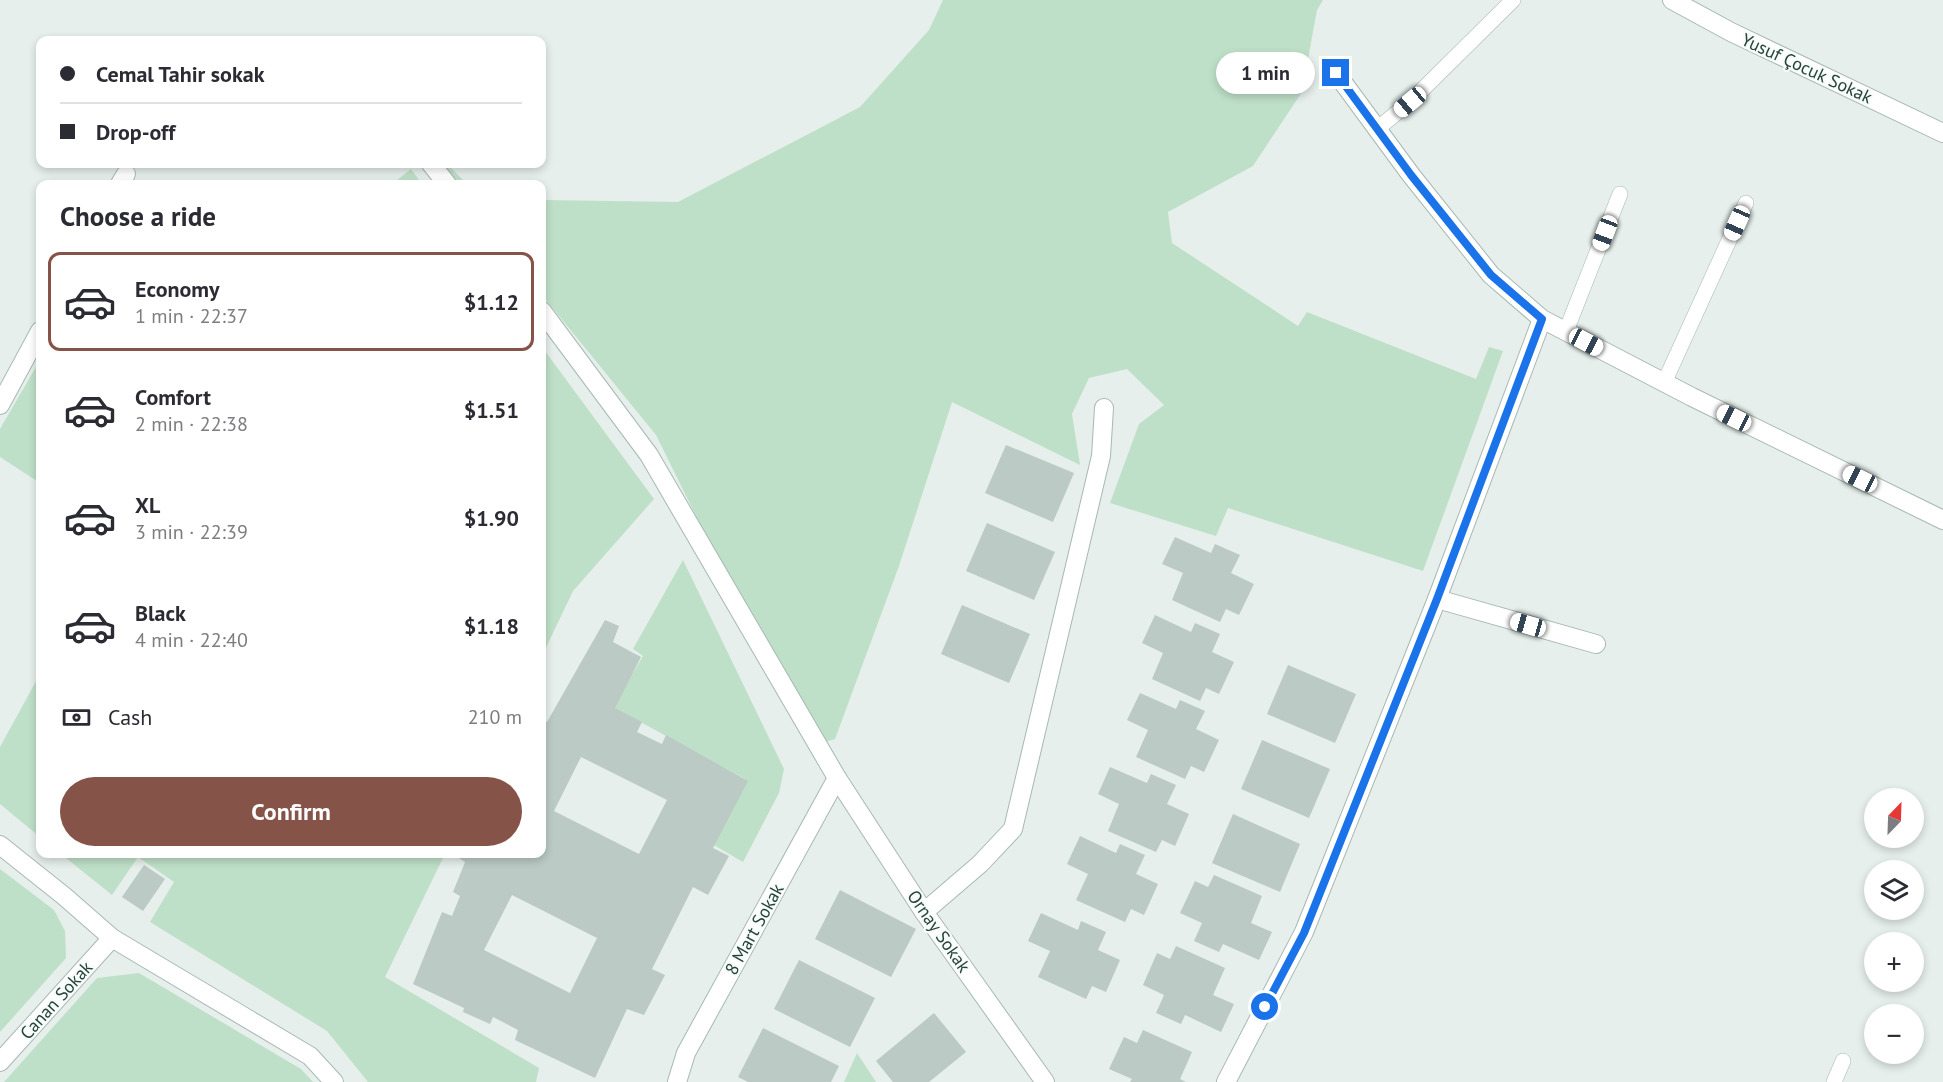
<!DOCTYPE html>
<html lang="en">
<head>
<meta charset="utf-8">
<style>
  :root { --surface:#fff; --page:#f2f2f3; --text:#2b2b33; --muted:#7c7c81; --line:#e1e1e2; --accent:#855347 }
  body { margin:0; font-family:"PT Sans",sans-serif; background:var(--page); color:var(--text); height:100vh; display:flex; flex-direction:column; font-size:22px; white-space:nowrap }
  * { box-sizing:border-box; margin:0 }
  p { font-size:20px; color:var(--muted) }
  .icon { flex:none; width:33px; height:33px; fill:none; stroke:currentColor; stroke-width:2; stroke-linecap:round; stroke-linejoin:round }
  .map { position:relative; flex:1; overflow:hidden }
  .drawer { position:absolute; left:36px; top:180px; width:510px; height:678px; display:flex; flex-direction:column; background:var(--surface); border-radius:12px; box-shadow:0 3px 9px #0003 }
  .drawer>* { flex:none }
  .top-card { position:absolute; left:36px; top:36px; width:510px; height:132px; border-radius:12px; box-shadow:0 3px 9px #0003; display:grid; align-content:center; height:132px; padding:0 24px; background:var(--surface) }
  .needle { width:39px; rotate:23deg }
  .fabs { position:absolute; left:1864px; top:788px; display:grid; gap:12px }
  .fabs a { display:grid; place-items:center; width:60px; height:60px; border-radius:50%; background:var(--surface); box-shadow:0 3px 9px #0003; font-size:30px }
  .end { position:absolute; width:27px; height:27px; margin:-14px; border:8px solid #1a73e8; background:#fff; box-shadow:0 0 0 3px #fff }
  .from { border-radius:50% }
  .bubble { position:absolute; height:42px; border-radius:21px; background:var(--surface); box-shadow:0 3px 9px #0003; font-size:20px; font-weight:700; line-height:42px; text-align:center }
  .car { position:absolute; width:18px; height:36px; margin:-18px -9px; border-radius:8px; box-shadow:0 0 4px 2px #0007; background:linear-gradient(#fff 24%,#345 0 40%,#fff 0 76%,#345 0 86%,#fff 0) }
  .top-card b { display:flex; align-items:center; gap:21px; height:57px; font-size:22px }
  .top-card b+b { border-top:2px solid var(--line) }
  .top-card i { width:15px; height:15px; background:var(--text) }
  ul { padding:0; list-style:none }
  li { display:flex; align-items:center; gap:18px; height:99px; margin:0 12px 9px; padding:0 12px; border:3px solid transparent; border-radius:12px }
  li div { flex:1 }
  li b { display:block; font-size:22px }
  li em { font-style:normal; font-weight:700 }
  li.active { border-color:var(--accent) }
  li>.icon { width:54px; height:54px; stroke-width:1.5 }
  h2 { padding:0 24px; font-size:27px; line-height:72px }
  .pay { display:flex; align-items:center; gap:15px; height:66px; padding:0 24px; font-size:22px }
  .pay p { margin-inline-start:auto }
  .primary-button { display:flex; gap:12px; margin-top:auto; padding:12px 24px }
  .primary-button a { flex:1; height:69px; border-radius:36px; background:var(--accent); color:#fff; font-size:24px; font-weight:700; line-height:69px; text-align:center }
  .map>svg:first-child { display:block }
  .green { fill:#bfe0c8 }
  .building { fill:#bbcac4; fill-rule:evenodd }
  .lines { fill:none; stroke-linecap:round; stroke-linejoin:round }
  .service-casing { stroke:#a8b8b2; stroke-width:16 }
  .minor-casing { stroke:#a8b8b2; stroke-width:20 }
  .service { stroke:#fff; stroke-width:15 }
  .minor { stroke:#fff; stroke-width:18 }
  .route { stroke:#1a73e8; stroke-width:8 }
  .labels { text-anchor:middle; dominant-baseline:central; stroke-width:4.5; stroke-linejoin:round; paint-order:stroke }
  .street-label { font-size:18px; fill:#24423a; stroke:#f7fbf9 }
</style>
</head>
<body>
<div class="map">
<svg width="1943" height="1082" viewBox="0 0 1943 1082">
  <rect width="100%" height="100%" fill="#e6efeb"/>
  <g class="green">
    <polygon points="943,0 1323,0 1317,10 1302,92 1253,166 1168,212 1172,243 1298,326 1307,312 1476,379 1489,347 1503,351 1423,571 1228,508 1216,536 1110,503 1139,424 1164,405 1127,369 1089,378 1072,414 1080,465 952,402 899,566 835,739 822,743 797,721 656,435 542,295 542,200 678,202 860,107 929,30"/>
    <polygon points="444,164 447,164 467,184 455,184"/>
    <polygon points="411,169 422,184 392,184"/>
    <polygon points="542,347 654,499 573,591 542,656"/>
    <polygon points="40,360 40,483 0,457 0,429"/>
    <polygon points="683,560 784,769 779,793 743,862 712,844 745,779 613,707 643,656 633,649"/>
    <polygon points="40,674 40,837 0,804 0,747"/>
    <polygon points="61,854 445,854 385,977 539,1068 536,1082 368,1082 327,1031 150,922 174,882 138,857 112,895"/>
    <polygon points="0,869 54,910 65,931 66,958 0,1032"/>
    <polygon points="139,973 301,1069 313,1082 4,1082 97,978"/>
    <polygon points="857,1053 876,1082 844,1082"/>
  </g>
  <g class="building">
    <polygon points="1006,445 1074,473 1053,522 985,493"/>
    <polygon points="987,523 1055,552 1034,600 966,571"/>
    <polygon points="1175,537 1211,553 1215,544 1240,555 1231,573 1254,584 1239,615 1226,609 1220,622 1172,600 1183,573 1162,564"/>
    <polygon points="962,605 1030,634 1009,683 941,654"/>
    <polygon points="1155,615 1191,632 1195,623 1220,634 1212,652 1234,662 1219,694 1206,688 1200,701 1152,679 1163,653 1142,643"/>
    <path d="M605 620 619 626 613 642 641 657 615 708 642 722 637 732 662 744 666 735 748 781 713 848 729 856 708 895 693 887 652 969 665 975 644 1015 627 1009 595 1078 515 1040 518 1030 493 1017 490 1024 463 1012 464 1008 413 984 442 912 452 916 460 896 453 892 465 862 459 858 461 854H542V719L547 722ZM581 757 667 800 639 854 554 811ZM512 895 597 938 570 993 484 950Z"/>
    <polygon points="1288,665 1356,694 1335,743 1267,714"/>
    <polygon points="1140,693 1176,709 1180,700 1205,711 1196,729 1219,740 1204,772 1191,766 1185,779 1136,757 1148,730 1127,720"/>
    <polygon points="1262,740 1330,769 1309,818 1241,789"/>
    <polygon points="1110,767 1147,783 1151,774 1176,785 1167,804 1189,814 1175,846 1162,840 1156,852 1108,831 1119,804 1098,794"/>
    <polygon points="1233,814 1300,844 1280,892 1212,863"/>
    <polygon points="1080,836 1116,853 1120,844 1145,855 1136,874 1158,884 1144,915 1131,909 1125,922 1076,900 1088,874 1067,864"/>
    <polygon points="144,865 165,879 143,911 122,897"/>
    <polygon points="1214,875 1262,896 1251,923 1272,932 1259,960 1223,944 1219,952 1194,941 1202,923 1180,913 1195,881 1208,887"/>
    <polygon points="840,890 916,929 891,977 815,939"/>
    <polygon points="1041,913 1078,930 1081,921 1106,932 1098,950 1120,960 1106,992 1092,986 1086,999 1038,977 1050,951 1028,941"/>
    <polygon points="1176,946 1225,968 1213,995 1234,1004 1221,1032 1185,1015 1181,1024 1156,1013 1164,995 1143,985 1157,953 1170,959"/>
    <polygon points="799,960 875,998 850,1047 774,1009"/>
    <polygon points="934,1013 966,1052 929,1082 893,1082 876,1061"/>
    <polygon points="763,1028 839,1066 831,1082 748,1082 738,1077"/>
    <polygon points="1143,1030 1192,1052 1180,1079 1186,1082 1130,1082 1132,1079 1109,1069 1124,1037 1137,1043"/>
  </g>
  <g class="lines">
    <g class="service-casing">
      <g id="service">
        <polyline points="1377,129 1410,102 1513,0"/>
        <polyline points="1566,331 1620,194"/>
        <polyline points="1664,383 1746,203"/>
        <polyline points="1834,1082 1843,1061"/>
      </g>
    </g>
    <g class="minor-casing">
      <g id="minor">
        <polyline points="1672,0 1731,32 1943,133"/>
        <polyline points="1336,73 1411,175 1491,275 1542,319 1692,397 1943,520"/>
        <polyline points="431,164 447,184"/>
        <polyline points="120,184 126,174"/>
        <polyline points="542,311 649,455 837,778 924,912 1045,1082"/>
        <polyline points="0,405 40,331"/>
        <polyline points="1437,599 1596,644"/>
        <polyline points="0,845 64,896 112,938 310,1056 334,1082"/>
        <polyline points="924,912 980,864 1013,829 1101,456 1104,408"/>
        <polyline points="0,1062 112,938"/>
        <polyline points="677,1082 686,1053 837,778"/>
        <polyline points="1226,1082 1304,932 1437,599 1542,319"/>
      </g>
    </g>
    <use href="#service" class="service"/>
    <use href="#minor" class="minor"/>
  </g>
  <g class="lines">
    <polyline class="route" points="1265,1007 1304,933 1437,599 1542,319 1491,275 1411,175 1336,73"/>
  </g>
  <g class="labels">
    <g class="street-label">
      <text transform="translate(1807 68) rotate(25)">Yusuf Çocuk Sokak</text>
      <text transform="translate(754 929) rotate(-61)">8 Mart Sokak</text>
      <text transform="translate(939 931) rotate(55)">Ornay Sokak</text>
      <text transform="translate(56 1000) rotate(-48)">Canan Sokak</text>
    </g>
  </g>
</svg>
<div class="fabs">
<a><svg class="needle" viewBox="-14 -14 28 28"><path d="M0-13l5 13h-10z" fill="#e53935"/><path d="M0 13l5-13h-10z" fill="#7c7c81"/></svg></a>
<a><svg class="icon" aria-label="layers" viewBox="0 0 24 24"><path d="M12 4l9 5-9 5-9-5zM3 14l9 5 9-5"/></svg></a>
<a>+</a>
<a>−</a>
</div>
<i class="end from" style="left:1265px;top:1007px"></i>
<i class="end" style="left:1336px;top:73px"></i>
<div class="bubble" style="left:1216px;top:52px;width:99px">1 min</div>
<i class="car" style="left:1410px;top:102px;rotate:230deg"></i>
<i class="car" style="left:1737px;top:223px;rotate:204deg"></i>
<i class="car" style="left:1605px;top:233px;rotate:201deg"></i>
<i class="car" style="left:1586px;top:342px;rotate:118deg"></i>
<i class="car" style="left:1734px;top:418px;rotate:296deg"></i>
<i class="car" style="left:1860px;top:479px;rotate:296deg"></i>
<i class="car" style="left:1528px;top:625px;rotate:286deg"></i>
<div class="top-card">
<b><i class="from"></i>Cemal Tahir sokak</b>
<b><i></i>Drop-off</b>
</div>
<section class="drawer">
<h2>Choose a ride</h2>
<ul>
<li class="active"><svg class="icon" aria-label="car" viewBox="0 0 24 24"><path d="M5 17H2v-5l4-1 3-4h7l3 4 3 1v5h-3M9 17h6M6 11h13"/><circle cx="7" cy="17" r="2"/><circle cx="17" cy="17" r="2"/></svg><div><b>Economy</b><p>1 min · 22:37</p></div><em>$1.12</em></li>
<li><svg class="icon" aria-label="car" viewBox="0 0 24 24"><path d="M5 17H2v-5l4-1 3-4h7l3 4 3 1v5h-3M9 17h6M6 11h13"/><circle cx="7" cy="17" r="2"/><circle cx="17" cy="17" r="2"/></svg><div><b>Comfort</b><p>2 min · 22:38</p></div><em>$1.51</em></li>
<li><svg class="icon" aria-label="car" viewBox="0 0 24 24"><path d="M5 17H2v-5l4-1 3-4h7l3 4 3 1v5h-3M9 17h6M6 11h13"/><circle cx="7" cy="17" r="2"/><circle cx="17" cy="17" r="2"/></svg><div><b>XL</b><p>3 min · 22:39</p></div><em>$1.90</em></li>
<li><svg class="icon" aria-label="car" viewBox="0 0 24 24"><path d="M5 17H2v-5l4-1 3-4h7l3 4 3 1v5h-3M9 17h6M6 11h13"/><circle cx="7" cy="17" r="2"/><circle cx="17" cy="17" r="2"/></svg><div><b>Black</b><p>4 min · 22:40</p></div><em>$1.18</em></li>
</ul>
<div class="pay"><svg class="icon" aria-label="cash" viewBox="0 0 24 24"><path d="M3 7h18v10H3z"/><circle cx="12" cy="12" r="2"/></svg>Cash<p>210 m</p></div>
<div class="primary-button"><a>Confirm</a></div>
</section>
</div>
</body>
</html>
